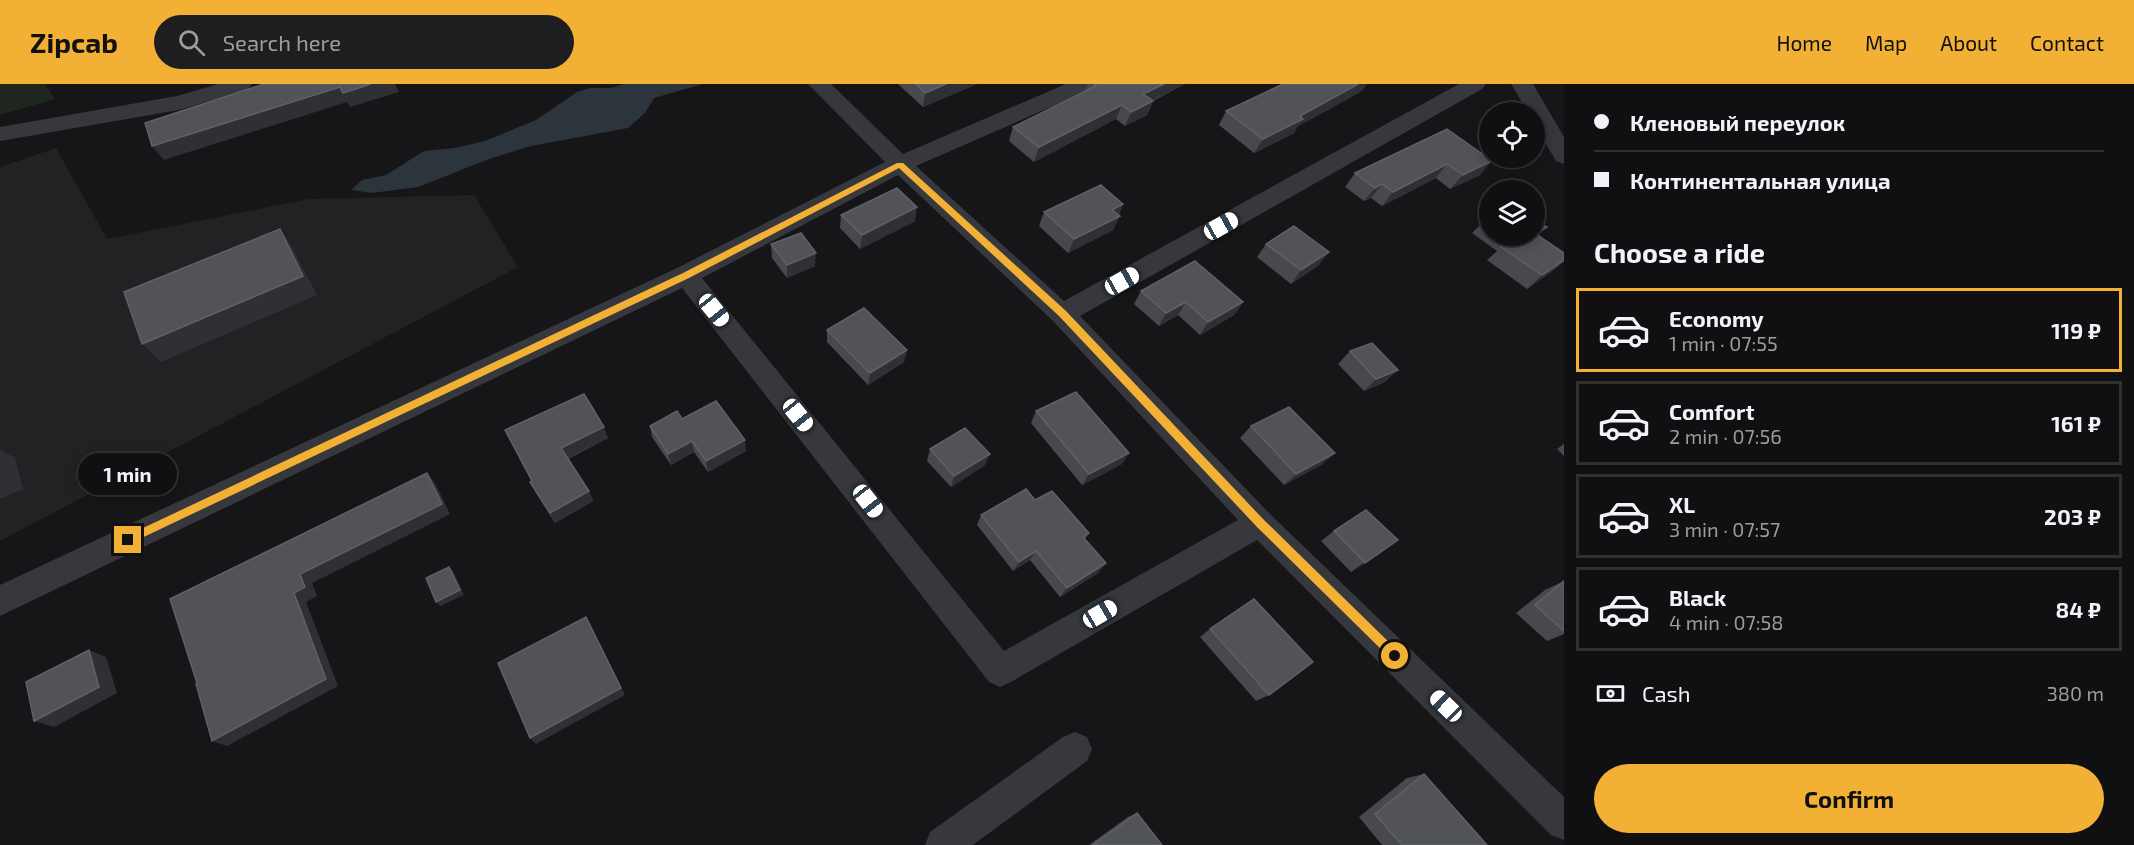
<!DOCTYPE html>
<html lang="en">
<head>
<meta charset="utf-8">
<style>
  :root { --surface:#101012; --page:#1e1e20; --text:#f1f3f6; --muted:#9c9d9f; --line:#303032; --accent:#f2b134 }
  body { margin:0; font-family:"Exo 2",sans-serif; background:var(--page); color:var(--text); height:100vh; display:flex; flex-direction:column; font-size:22px; white-space:nowrap }
  * { box-sizing:border-box; margin:0 }
  p { font-size:20px; color:var(--muted) }
  .icon { flex:none; width:33px; height:33px; fill:none; stroke:currentColor; stroke-width:2; stroke-linecap:round; stroke-linejoin:round }
  .map { position:relative; flex:1; overflow:hidden }
  .side { display:flex; flex-direction:column; background:var(--surface); width:570px }
  .side>* { flex:none }
  .top-card { display:grid; align-content:center; height:132px; padding:0 30px; background:var(--surface) }
  .buttons { position:absolute; left:1479px; top:18px; display:grid; gap:12px }
  .buttons a { display:grid; place-items:center; width:66px; height:66px; border-radius:50%; background:var(--surface); box-shadow:0 3px 15px #0003,0 0 0 2px var(--line); font-size:30px }
  .end { position:absolute; width:27px; height:27px; margin:-14px; border:8px solid #f2b134; background:#111; box-shadow:0 0 0 3px #111 }
  .from { border-radius:50% }
  .bubble { position:absolute; height:42px; border-radius:21px; background:var(--surface); box-shadow:0 3px 15px #0003,0 0 0 2px var(--line); font-size:20px; font-weight:700; line-height:42px; text-align:center }
  .car { position:absolute; width:18px; height:36px; margin:-18px -9px; border-radius:8px; box-shadow:0 0 4px 2px #0007; background:linear-gradient(#fff 24%,#345 0 40%,#fff 0 76%,#345 0 86%,#fff 0) }
  .top-card b { display:flex; align-items:center; gap:21px; height:57px; font-size:22px }
  .top-card b+b { border-top:2px solid var(--line) }
  .top-card i { width:15px; height:15px; background:var(--text) }
  ul { padding:0; list-style:none }
  li { display:flex; align-items:center; gap:18px; height:84px; margin:0 12px 9px; padding:0 18px; border:3px solid var(--line); border-radius:0px }
  li div { flex:1 }
  li b { display:block; font-size:22px }
  li em { font-style:normal; font-weight:700 }
  li.on { border-color:var(--accent) }
  li>.icon { width:54px; height:54px; stroke-width:1.5 }
  h2 { padding:0 30px; font-size:27px; line-height:72px }
  .pay { display:flex; align-items:center; gap:15px; height:66px; padding:0 30px; font-size:22px }
  .pay p { margin-inline-start:auto }
  .primary-button { display:flex; gap:12px; margin-top:auto; padding:12px 30px }
  .primary-button a { flex:1; height:69px; border-radius:36px; background:var(--accent); color:#111; font-size:24px; font-weight:700; line-height:69px; text-align:center }
  header { display:flex; align-items:center; gap:36px; box-sizing:border-box; height:84px; padding:0 30px; background:var(--accent); color:#111 }
  header strong { font-size:28px }
  nav { display:flex; gap:33px; margin-inline-start:auto; font-size:21px }
  .search { width:420px; height:54px; background:var(--page); display:flex; align-items:center; gap:15px; box-sizing:border-box; padding:0 21px; border-radius:33px; color:var(--muted); font-size:22px }
  main { display:flex; flex:1; min-height:0 }
  .map>svg:first-child { display:block }
  .built { fill:#222225 }
  .green { fill:#1e261f }
  .water { fill:#2c353c }
  .lines { fill:none; stroke-linecap:round; stroke-linejoin:round }
  .street { fill:#37383d; fill-rule:evenodd }
  .wall { fill:#47494d }
  .shaded-wall { fill:#2f3033 }
  .building { fill:#525359; stroke:#5f6168; stroke-width:1.5 }
  .route { fill:#f2b134 }
</style>
</head>
<body>
<header>
<strong>Zipcab</strong>
<div class="search"><svg class="icon" aria-label="search" viewBox="0 0 24 24"><circle cx="10" cy="10" r="6"/><path d="M15 15l6 6"/></svg>Search here</div>
<nav><a>Home</a><a>Map</a><a>About</a><a>Contact</a></nav>
</header>
<main>
<div class="map">
<svg width="1564" height="761" viewBox="0 0 1564 761">
  <rect width="100%" height="100%" fill="#161618"/>
  <polygon class="built" points="56,64 107,155 309,115 474,111 518,183 0,457 0,83"/>
  <polygon class="green" points="0,0 45,0 55,15 0,31"/>
  <polygon class="water" points="624,0 703,0 654,14 645,29 628,44 531,62 489,75 418,103 372,109 351,106 362,96 386,91 424,67 455,64 485,57 536,36 577,8 590,4 611,4"/>
  <g class="lines">
    <g class="street">
      <polygon points="218,0 252,0 248,5 179,26 0,57 0,43 177,12"/>
      <path d="M808 0H831L903 70 1066 0H1096L1092 5 916 82 1064 217 1459 0H1486L1482 5 1080 232 1270 430 1564 713V756L1551 751 1257 456 1011 598 1000 603 989 598 682 204 0 532V501L677 184 885 78ZM898 91 1053 237 1238 436 1004 567 702 194Z"/>
      <polygon points="1511,0 1533,0 1564,53 1564,80 1556,77 1534,40 1534,28 1528,28"/>
      <polygon points="1075,648 1087,653 1092,665 1087,677 973,761 925,761 930,748 1063,653"/>
    </g>
  </g>
  <g class="wall">
    <polygon points="898,0 977,0 923,23"/>
    <polygon points="1088,0 1185,0 1153,17 1147,31 1125,42 1116,35 1034,78 1009,57 1013,43 1085,7"/>
    <polygon points="1362,7 1298,42 1294,49 1254,69 1219,41 1226,27"/>
    <polygon points="1447,45 1480,91 1450,105 1436,94 1382,122 1371,114 1364,117 1345,103 1355,89"/>
    <polygon points="1123,120 1113,146 1068,169 1039,142 1044,128"/>
    <polygon points="841,131 915,137 860,165 840,144"/>
    <polygon points="1490,133 1490,152 1538,152 1564,169 1564,177 1554,186 1527,205 1487,176 1497,167 1472,149 1485,136"/>
    <polygon points="771,160 815,182 787,194 772,174"/>
    <polygon points="1266,160 1319,181 1291,200 1257,173"/>
    <polygon points="1141,207 1243,218 1234,231 1200,251 1178,231 1159,242 1134,220"/>
    <polygon points="827,246 907,266 904,278 868,301 827,258"/>
    <polygon points="1350,267 1385,298 1364,307 1338,280"/>
    <polygon points="1036,327 1122,380 1082,401 1031,339"/>
    <polygon points="682,335 746,367 708,388 694,368 671,381 652,353 650,342"/>
    <polygon points="1251,342 1323,380 1284,401 1240,354"/>
    <polygon points="505,346 608,354 568,375 589,407 593,417 555,439 536,409 530,398 532,397"/>
    <polygon points="1564,360 1564,372 1557,365"/>
    <polygon points="930,365 985,381 951,403 927,377"/>
    <polygon points="1035,416 1089,449 1085,455 1106,479 1098,489 1060,513 1030,476 1013,487 977,441 981,431"/>
    <polygon points="1334,447 1398,456 1351,488 1321,457"/>
    <polygon points="1564,497 1564,550 1547,557 1516,529 1545,506"/>
    <polygon points="1210,545 1269,611 1256,617 1200,553"/>
    <polygon points="1424,690 1487,761 1382,761 1359,733 1407,694"/>
    <polygon points="1137,729 1162,761 1089,761 1128,733"/>
  </g>
  <g class="shaded-wall">
    <polygon points="371,0 395,0 399,8 350,23 347,18 164,76 152,62 340,3"/>
    <polygon points="946,0 977,0 923,23 925,9"/>
    <polygon points="1164,0 1185,0 1137,24 1143,10"/>
    <polygon points="1358,0 1367,0 1362,7 1298,42 1294,49 1254,69 1263,55 1300,32"/>
    <polygon points="1153,17 1147,31 1125,42 1131,28"/>
    <polygon points="1122,21 1116,35 1034,78 1039,63"/>
    <polygon points="1492,77 1480,91 1450,105 1463,91"/>
    <polygon points="1447,80 1436,94 1382,122 1393,108"/>
    <polygon points="1382,100 1371,114 1364,117 1375,104"/>
    <polygon points="1123,120 1117,133 1120,132 1113,146 1068,169 1074,155 1112,126"/>
    <polygon points="917,123 915,137 860,165 862,151"/>
    <polygon points="280,145 293,165 317,211 161,278 142,260"/>
    <polygon points="1329,168 1319,181 1291,200 1301,186"/>
    <polygon points="816,169 815,182 787,194 787,181"/>
    <polygon points="1564,176 1564,177 1554,186 1527,205 1542,191"/>
    <polygon points="1186,218 1178,231 1159,242 1166,229"/>
    <polygon points="1243,218 1234,231 1200,251 1208,238"/>
    <polygon points="907,266 904,278 868,301 870,289"/>
    <polygon points="1398,286 1385,298 1364,307 1376,295"/>
    <polygon points="604,343 608,354 566,375 561,364"/>
    <polygon points="745,356 746,367 708,388 706,377"/>
    <polygon points="692,357 694,368 671,381 668,370"/>
    <polygon points="0,365 15,374 23,405 0,415"/>
    <polygon points="1129,369 1122,380 1082,401 1089,390"/>
    <polygon points="1335,369 1323,380 1284,401 1296,390"/>
    <polygon points="990,370 985,381 951,403 954,392"/>
    <polygon points="427,389 435,399 450,430 312,499 317,512 306,518 338,602 227,662 212,657 294,509 300,490"/>
    <polygon points="589,407 593,417 555,439 550,429"/>
    <polygon points="1036,467 1030,476 1013,487 1019,478"/>
    <polygon points="1106,479 1098,489 1060,513 1067,504"/>
    <polygon points="449,483 453,487 464,511 440,522 436,518"/>
    <polygon points="586,533 625,611 536,660 530,654"/>
    <polygon points="89,566 106,573 117,609 54,643 34,637"/>
  </g>
  <g class="building">
    <polygon points="264,0 371,0 343,9 340,3 152,62 145,39"/>
    <polygon points="916,0 946,0 925,9"/>
    <polygon points="1094,0 1164,0 1143,10 1153,17 1131,28 1122,21 1039,63 1013,43 1096,2"/>
    <polygon points="1283,0 1358,0 1300,32 1303,35 1263,55 1226,27"/>
    <polygon points="1447,45 1492,77 1463,91 1447,80 1393,108 1382,100 1375,104 1355,89"/>
    <polygon points="1101,101 1123,120 1112,126 1120,132 1074,155 1044,128"/>
    <polygon points="897,104 917,123 862,151 841,131"/>
    <polygon points="1534,135 1547,143 1536,150 1564,169 1564,176 1542,191 1501,163 1513,155 1508,152 1534,152"/>
    <polygon points="1294,142 1329,168 1301,186 1266,160"/>
    <polygon points="280,145 303,192 142,260 124,208"/>
    <polygon points="801,149 816,169 787,181 771,160"/>
    <polygon points="1195,177 1243,218 1208,238 1186,218 1166,229 1141,207"/>
    <polygon points="864,224 907,266 870,289 827,246"/>
    <polygon points="1372,259 1398,286 1376,295 1350,267"/>
    <polygon points="1076,308 1129,369 1089,390 1036,327"/>
    <polygon points="584,310 604,343 561,364 589,407 550,429 530,398 532,397 505,346"/>
    <polygon points="716,317 745,356 706,377 692,357 668,370 650,342 677,327 682,335"/>
    <polygon points="1289,323 1335,369 1296,390 1251,342"/>
    <polygon points="965,344 990,370 954,392 930,365"/>
    <polygon points="427,389 442,420 300,490 305,503 294,509 326,595 212,657 196,600 197,599 170,515"/>
    <polygon points="1026,405 1035,416 1052,407 1089,449 1083,453 1106,479 1067,504 1036,467 1019,478 981,431"/>
    <polygon points="1366,426 1398,456 1365,479 1334,447"/>
    <polygon points="449,483 460,506 436,518 426,494"/>
    <polygon points="1564,497 1564,547 1535,521"/>
    <polygon points="1254,515 1313,578 1269,611 1210,545"/>
    <polygon points="586,533 621,604 530,654 498,579"/>
    <polygon points="89,566 99,603 34,637 26,598"/>
    <polygon points="1424,690 1487,761 1402,761 1375,730"/>
    <polygon points="1137,729 1162,761 1093,761"/>
  </g>
  <polygon class="route" points="897,79 903,79 1066,227 1264,436 1399,568 1399,576 1392,576 1257,443 1059,232 899,84 689,194 131,459 124,459 124,453 683,189"/>
</svg>
<div class="buttons">
<a><svg class="icon" aria-label="locate" viewBox="0 0 24 24"><circle cx="12" cy="12" r="6"/><path d="M12 2v4M12 18v4M2 12h4M18 12h4"/></svg></a>
<a><svg class="icon" aria-label="layers" viewBox="0 0 24 24"><path d="M12 4l9 5-9 5-9-5zM3 14l9 5 9-5"/></svg></a>
</div>
<i class="end from" style="left:1395px;top:572px"></i>
<i class="end" style="left:128px;top:456px"></i>
<div class="bubble" style="left:78px;top:369px;width:99px">1 min</div>
<i class="car" style="left:1221px;top:142px;rotate:61deg"></i>
<i class="car" style="left:1122px;top:197px;rotate:61deg"></i>
<i class="car" style="left:714px;top:226px;rotate:141deg"></i>
<i class="car" style="left:798px;top:331px;rotate:141deg"></i>
<i class="car" style="left:868px;top:417px;rotate:142deg"></i>
<i class="car" style="left:1100px;top:530px;rotate:60deg"></i>
<i class="car" style="left:1446px;top:622px;rotate:314deg"></i>
</div>
<section class="side">
<div class="top-card">
<b><i class="from"></i>Кленовый переулок</b>
<b><i></i>Континентальная улица</b>
</div>
<h2>Choose a ride</h2>
<ul>
<li class="on"><svg class="icon" aria-label="car" viewBox="0 0 24 24"><path d="M5 17H2v-5l4-1 3-4h7l3 4 3 1v5h-3M9 17h6M6 11h13"/><circle cx="7" cy="17" r="2"/><circle cx="17" cy="17" r="2"/></svg><div><b>Economy</b><p>1 min · 07:55</p></div><em>119 ₽</em></li>
<li><svg class="icon" aria-label="car" viewBox="0 0 24 24"><path d="M5 17H2v-5l4-1 3-4h7l3 4 3 1v5h-3M9 17h6M6 11h13"/><circle cx="7" cy="17" r="2"/><circle cx="17" cy="17" r="2"/></svg><div><b>Comfort</b><p>2 min · 07:56</p></div><em>161 ₽</em></li>
<li><svg class="icon" aria-label="car" viewBox="0 0 24 24"><path d="M5 17H2v-5l4-1 3-4h7l3 4 3 1v5h-3M9 17h6M6 11h13"/><circle cx="7" cy="17" r="2"/><circle cx="17" cy="17" r="2"/></svg><div><b>XL</b><p>3 min · 07:57</p></div><em>203 ₽</em></li>
<li><svg class="icon" aria-label="car" viewBox="0 0 24 24"><path d="M5 17H2v-5l4-1 3-4h7l3 4 3 1v5h-3M9 17h6M6 11h13"/><circle cx="7" cy="17" r="2"/><circle cx="17" cy="17" r="2"/></svg><div><b>Black</b><p>4 min · 07:58</p></div><em>84 ₽</em></li>
</ul>
<div class="pay"><svg class="icon" aria-label="cash" viewBox="0 0 24 24"><path d="M3 7h18v10H3z"/><circle cx="12" cy="12" r="2"/></svg>Cash<p>380 m</p></div>
<div class="primary-button"><a>Confirm</a></div>
</section>
</main>
</body>
</html>
